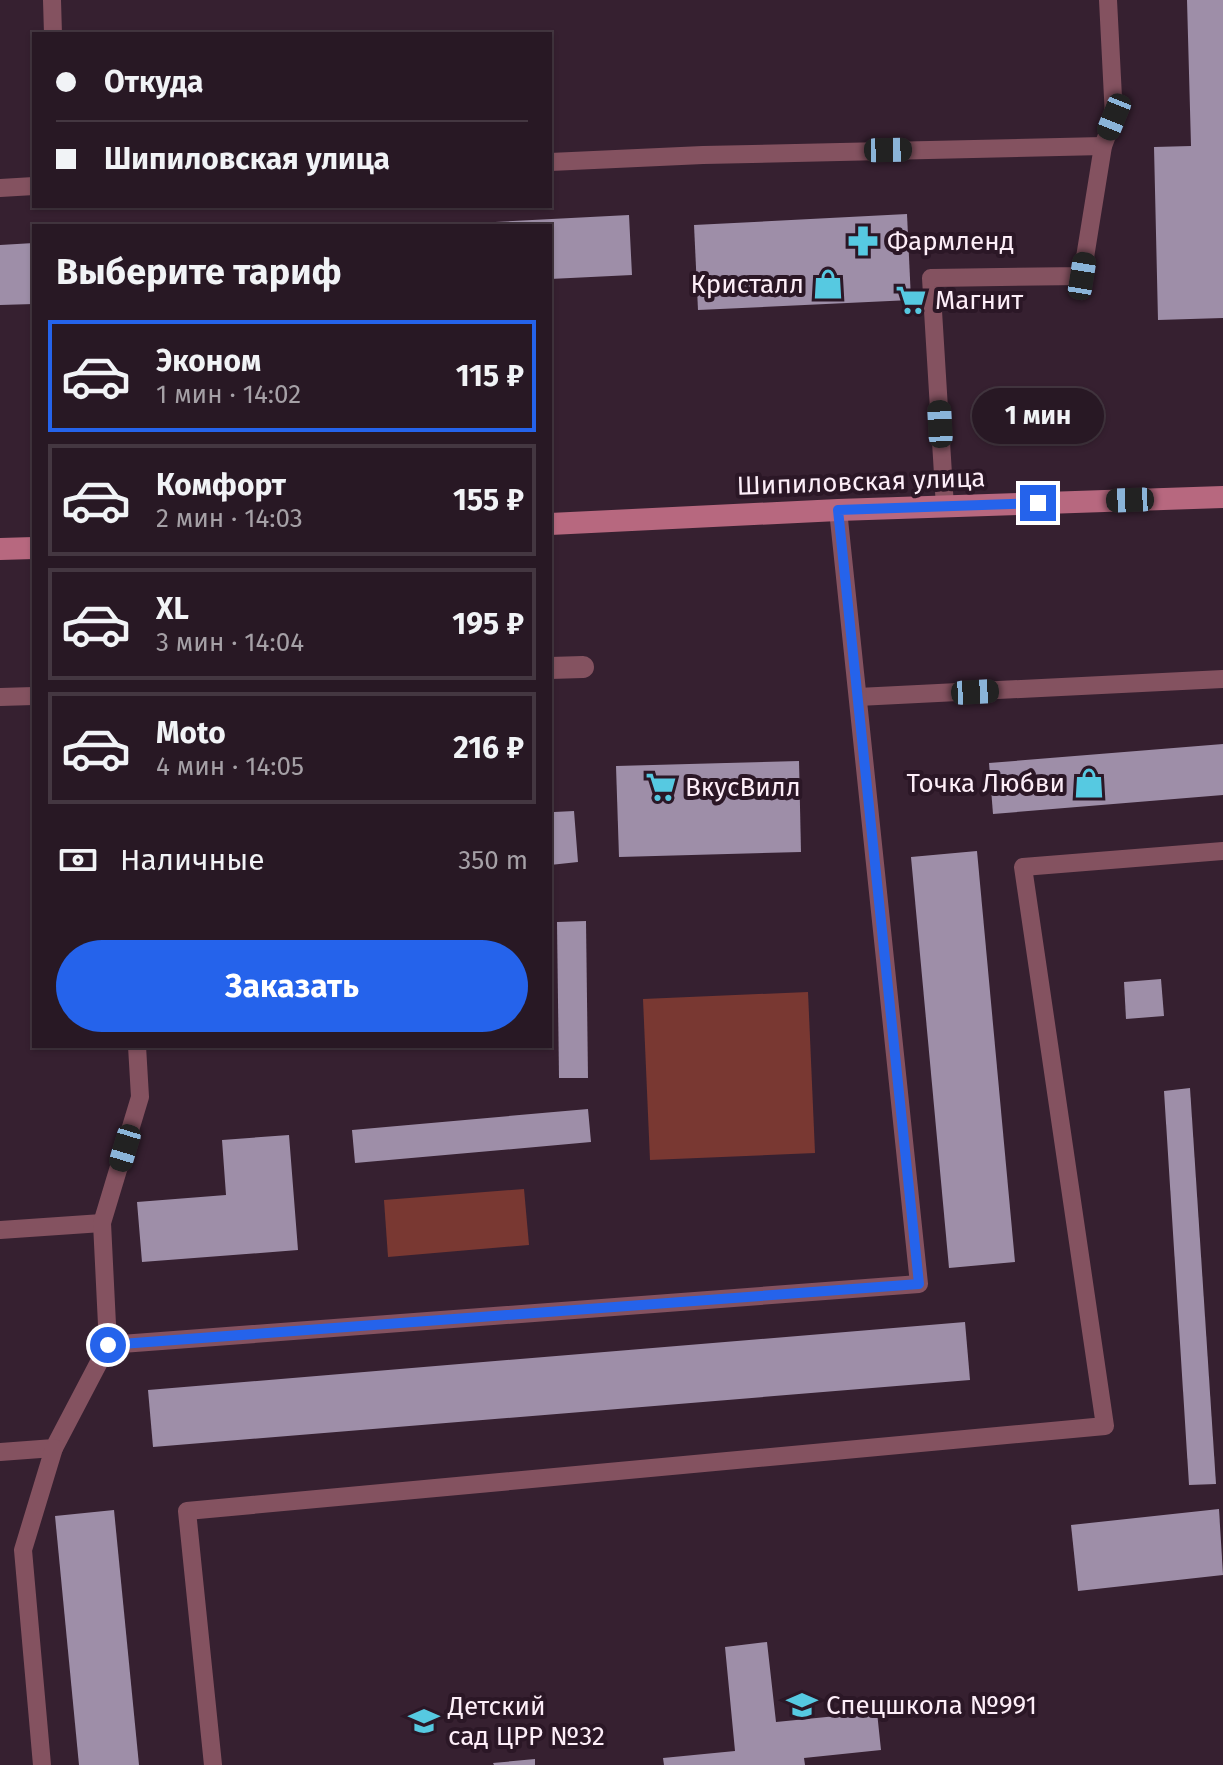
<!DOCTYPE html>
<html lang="ru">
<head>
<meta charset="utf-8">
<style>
  :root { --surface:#281824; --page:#30212c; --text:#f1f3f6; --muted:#a5a0a6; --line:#443741; --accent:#2563eb }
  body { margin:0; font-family:"Fira Sans",sans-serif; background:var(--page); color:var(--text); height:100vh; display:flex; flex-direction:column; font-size:30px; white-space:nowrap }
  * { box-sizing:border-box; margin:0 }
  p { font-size:26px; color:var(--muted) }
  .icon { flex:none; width:44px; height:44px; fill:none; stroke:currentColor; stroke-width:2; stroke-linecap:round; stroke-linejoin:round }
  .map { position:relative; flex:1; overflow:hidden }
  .details { position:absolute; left:32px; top:224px; width:520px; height:824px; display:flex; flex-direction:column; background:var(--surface); border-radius:0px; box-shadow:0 2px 6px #0004,0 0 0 2px var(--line) }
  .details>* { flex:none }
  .banner { position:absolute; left:32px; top:32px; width:520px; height:176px; border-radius:0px; box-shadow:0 2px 6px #0004,0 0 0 2px var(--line); display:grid; align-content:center; height:176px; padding:0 24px; background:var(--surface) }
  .end { position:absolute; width:36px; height:36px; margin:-18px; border:10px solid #2563eb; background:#fff; box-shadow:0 0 0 4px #fff }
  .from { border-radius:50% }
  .bubble { position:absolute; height:56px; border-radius:28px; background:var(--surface); box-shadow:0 2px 6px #0004,0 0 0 2px var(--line); font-size:26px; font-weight:700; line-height:56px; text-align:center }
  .car { position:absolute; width:24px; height:48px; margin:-24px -12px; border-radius:10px; box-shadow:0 0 6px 2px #0007; background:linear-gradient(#222 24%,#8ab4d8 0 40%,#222 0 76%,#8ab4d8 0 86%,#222 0) }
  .banner b { display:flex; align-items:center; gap:28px; height:76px; font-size:30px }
  .banner b+b { border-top:2px solid var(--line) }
  .banner i { width:20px; height:20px; background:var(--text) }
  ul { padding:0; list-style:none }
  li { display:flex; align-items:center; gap:24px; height:112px; margin:0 16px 12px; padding:0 8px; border:4px solid var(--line); border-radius:0px }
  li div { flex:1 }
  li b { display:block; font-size:30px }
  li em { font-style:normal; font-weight:700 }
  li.active { border-color:var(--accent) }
  li>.icon { width:72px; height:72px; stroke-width:1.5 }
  h2 { padding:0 24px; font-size:36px; line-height:96px }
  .pay { display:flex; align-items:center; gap:20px; height:88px; padding:0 24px; font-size:30px }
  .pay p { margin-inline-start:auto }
  .primary-button { display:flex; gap:16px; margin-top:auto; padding:16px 24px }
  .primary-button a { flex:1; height:92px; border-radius:48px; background:var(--accent); color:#fff; font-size:32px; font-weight:700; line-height:92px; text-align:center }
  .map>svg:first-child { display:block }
  .green { fill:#793832 }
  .building { fill:#9e8ea8 }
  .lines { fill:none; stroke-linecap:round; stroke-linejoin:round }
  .service { stroke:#845260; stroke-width:18 }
  .minor { stroke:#845260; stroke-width:22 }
  .secondary { stroke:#b7687f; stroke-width:22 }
  .route { stroke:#2563eb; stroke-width:10 }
  .labels { text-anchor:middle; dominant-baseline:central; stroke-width:8; stroke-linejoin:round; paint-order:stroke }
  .poi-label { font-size:26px; fill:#fdeef8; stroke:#2b1726; text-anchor:start }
  .street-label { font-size:26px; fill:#fdeef8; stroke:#2b1726 }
</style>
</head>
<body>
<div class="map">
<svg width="1223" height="1765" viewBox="0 0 1223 1765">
  <rect width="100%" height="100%" fill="#362030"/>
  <g class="green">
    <polygon points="808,992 815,1153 650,1160 643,999"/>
    <polygon points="524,1189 529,1245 388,1257 384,1200"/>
  </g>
  <g class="building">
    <polygon points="1187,0 1223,0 1223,318 1158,320 1154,147 1191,146"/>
    <polygon points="907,214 911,300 698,310 694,225"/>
    <polygon points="629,215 632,275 550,279 550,226 455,226 455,224"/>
    <polygon points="34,243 34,304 0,305 0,245"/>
    <polygon points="1223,744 1223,795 993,814 989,763"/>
    <polygon points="799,761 801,852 619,857 616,766"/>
    <polygon points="550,797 553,797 554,812 574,811 578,862 550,865"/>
    <polygon points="977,851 1015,1262 949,1268 911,857"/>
    <polygon points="586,921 588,1078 559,1078 557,922"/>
    <polygon points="1161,979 1164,1016 1126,1019 1124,982"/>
    <polygon points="1190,1088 1216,1484 1189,1485 1164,1091"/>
    <polygon points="588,1109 591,1142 355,1163 352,1130"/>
    <polygon points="289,1135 298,1250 142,1262 137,1202 226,1195 222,1140"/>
    <polygon points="965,1322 970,1380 153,1447 148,1390"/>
    <polygon points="1219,1509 1223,1575 1078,1591 1071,1525"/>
    <polygon points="114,1510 139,1765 79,1765 55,1516"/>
    <polygon points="767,1642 776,1722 877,1712 881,1750 804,1758 805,1765 664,1765 663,1758 735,1751 725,1647"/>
    <polygon points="535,1759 535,1765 494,1765 493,1763"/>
  </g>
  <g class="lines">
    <g class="service">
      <polyline points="52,0 53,34"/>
      <polyline points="550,162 703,155 1103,146"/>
      <polyline points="0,188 34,186"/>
      <polyline points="945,507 931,278 1082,276 1103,146 1114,117 1108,0"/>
      <polyline points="0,697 34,696"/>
      <polyline points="858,697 1223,679"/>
      <polyline points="0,1230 102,1223"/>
      <polyline points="108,1345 919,1284 838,510"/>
      <polyline points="0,1452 54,1448 108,1345 102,1223 140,1097 137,1046"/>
      <polyline points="42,1765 23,1550 54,1448"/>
      <polyline points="213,1765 187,1511 1105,1426 1023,867 1223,851"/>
    </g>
    <polyline class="minor" points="550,668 583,667"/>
    <g class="secondary">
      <polyline points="550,524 838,510 1223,497"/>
      <polyline points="0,549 34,548"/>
    </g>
  </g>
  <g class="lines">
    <polyline class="route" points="108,1345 919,1284 838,510 1038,503"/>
  </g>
  <defs>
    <g id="pharmacy-bare" transform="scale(2.4)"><path d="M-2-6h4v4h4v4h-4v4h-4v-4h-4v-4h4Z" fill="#56c9e1" stroke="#2b1726" stroke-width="2.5" paint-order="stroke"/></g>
    <g id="shop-bare" transform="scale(2.4)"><path d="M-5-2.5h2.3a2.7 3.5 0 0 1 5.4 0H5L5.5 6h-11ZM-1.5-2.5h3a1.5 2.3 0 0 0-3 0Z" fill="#56c9e1" stroke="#2b1726" stroke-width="2.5" paint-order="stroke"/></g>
    <g id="supermarket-bare" transform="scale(2.4)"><path d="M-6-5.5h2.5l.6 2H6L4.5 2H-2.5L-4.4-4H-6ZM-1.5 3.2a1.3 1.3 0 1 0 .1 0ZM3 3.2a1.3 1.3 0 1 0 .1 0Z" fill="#56c9e1" stroke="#2b1726" stroke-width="2.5" paint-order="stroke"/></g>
    <g id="school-bare" transform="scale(2.4)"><path d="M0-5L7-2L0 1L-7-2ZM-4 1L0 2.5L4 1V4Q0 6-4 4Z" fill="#56c9e1" stroke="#2b1726" stroke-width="2.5" paint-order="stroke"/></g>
  </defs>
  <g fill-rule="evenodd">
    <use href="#pharmacy-bare" x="863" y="241"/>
    <use href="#shop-bare" x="828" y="284"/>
    <use href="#supermarket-bare" x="911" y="300"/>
    <use href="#shop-bare" x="1089" y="783"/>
    <use href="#supermarket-bare" x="661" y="787"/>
    <use href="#school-bare" x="802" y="1705"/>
    <use href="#school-bare" x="424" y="1721"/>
  </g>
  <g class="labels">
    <g class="poi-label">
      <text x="887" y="241">Фармленд</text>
      <text x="804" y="284" text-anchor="end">Кристалл</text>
      <text x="935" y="300">Магнит</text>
      <text x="1065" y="783" text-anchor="end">Точка Любви</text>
      <text x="685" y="787">ВкусВилл</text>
      <text x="826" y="1705">Спецшкола №991</text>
      <text x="448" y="1706">Детский<tspan x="448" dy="30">сад ЦРР №32</tspan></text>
    </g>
    <g class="street-label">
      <text transform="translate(861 482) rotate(-2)">Шипиловская улица</text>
    </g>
  </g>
</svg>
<i class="end from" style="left:108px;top:1345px"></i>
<i class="end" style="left:1038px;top:503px"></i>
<div class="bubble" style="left:972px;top:388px;width:132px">1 мин</div>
<i class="car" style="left:1114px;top:117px;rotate:202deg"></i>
<i class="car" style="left:888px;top:150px;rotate:89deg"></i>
<i class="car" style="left:1082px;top:276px;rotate:9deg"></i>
<i class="car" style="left:940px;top:424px;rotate:357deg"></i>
<i class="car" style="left:1130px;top:500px;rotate:268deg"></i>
<i class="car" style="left:975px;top:692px;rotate:87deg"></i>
<i class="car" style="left:125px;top:1148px;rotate:197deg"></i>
<div class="banner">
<b><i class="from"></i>Откуда</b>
<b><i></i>Шипиловская улица</b>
</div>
<section class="details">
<h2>Выберите тариф</h2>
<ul>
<li class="active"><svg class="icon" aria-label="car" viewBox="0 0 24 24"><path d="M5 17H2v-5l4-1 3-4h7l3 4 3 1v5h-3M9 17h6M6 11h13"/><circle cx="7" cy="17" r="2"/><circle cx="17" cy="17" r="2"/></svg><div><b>Эконом</b><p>1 мин · 14:02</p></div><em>115 ₽</em></li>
<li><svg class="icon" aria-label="car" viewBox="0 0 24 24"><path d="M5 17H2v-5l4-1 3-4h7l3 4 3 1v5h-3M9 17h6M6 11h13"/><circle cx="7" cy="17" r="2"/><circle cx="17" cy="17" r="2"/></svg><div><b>Комфорт</b><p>2 мин · 14:03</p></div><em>155 ₽</em></li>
<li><svg class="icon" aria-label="car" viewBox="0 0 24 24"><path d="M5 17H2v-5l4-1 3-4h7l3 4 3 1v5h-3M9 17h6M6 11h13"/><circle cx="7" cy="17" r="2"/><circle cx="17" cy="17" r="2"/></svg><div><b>XL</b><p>3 мин · 14:04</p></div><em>195 ₽</em></li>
<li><svg class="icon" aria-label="car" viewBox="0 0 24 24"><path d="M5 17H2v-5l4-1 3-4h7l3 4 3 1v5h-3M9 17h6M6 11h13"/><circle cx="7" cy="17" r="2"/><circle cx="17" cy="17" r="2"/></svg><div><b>Moto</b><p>4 мин · 14:05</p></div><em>216 ₽</em></li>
</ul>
<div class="pay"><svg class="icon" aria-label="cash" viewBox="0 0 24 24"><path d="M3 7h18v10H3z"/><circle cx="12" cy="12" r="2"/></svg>Наличные<p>350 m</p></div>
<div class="primary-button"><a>Заказать</a></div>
</section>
</div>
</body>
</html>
